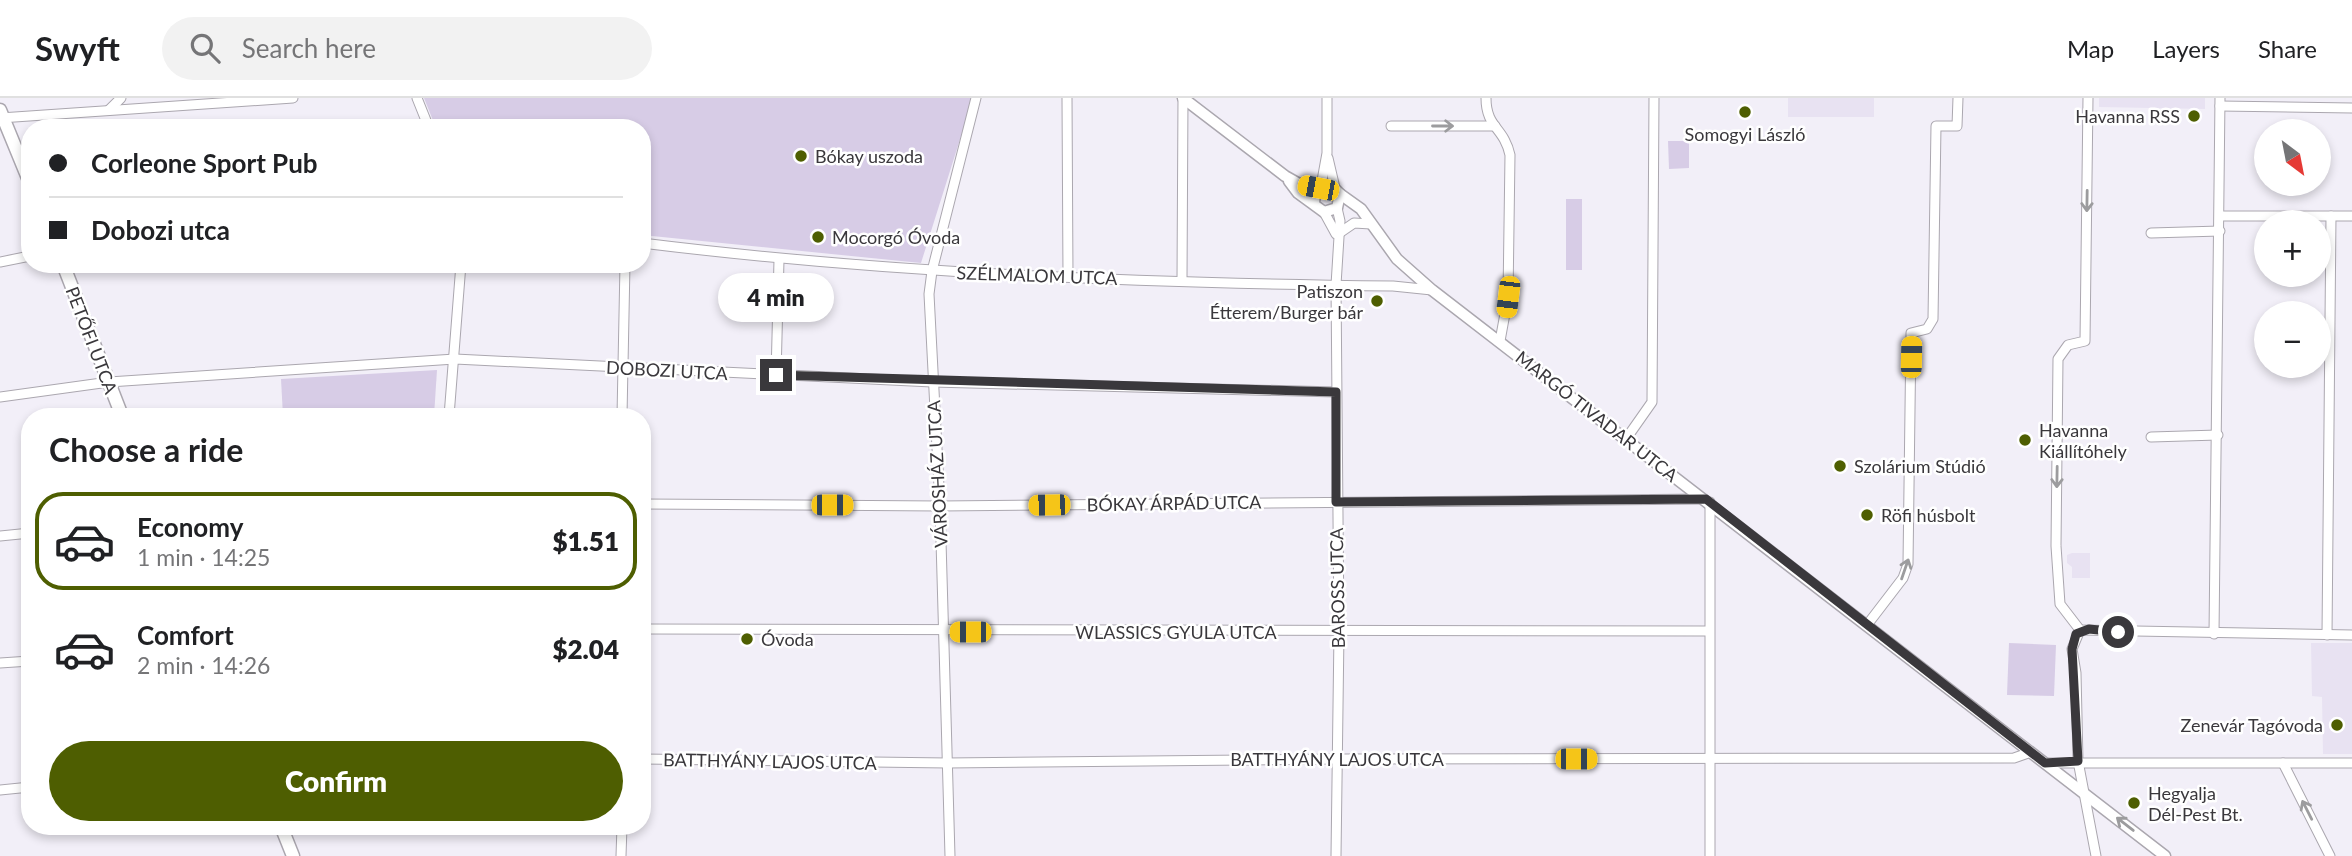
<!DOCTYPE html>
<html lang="en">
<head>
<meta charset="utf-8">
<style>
  :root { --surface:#fff; --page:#f2f2f2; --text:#202124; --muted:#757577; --line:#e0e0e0; --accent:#4e5e01 }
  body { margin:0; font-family:Lato,sans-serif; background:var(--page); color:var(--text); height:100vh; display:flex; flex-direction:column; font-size:26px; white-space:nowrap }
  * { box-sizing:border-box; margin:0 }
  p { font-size:23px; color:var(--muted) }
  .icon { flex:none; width:38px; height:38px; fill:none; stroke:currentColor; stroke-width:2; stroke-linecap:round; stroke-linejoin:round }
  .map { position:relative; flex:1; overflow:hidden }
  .details { position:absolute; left:21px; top:310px; width:630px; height:427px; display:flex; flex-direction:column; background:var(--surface); border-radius:28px; box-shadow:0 4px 10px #0003 }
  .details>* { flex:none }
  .guide { position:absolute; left:21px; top:21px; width:630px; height:154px; border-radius:28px; box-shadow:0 4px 10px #0003; display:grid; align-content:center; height:154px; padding:0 28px; background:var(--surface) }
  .needle { width:46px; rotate:148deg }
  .fabs { position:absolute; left:2254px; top:21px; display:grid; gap:14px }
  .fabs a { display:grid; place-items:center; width:77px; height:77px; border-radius:50%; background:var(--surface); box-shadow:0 4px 10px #0003; font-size:35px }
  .end { position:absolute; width:32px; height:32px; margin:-16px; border:9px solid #3a383c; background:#fff; box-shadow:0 0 0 4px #fff }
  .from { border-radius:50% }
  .bubble { position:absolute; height:49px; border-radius:24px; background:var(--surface); box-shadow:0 4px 10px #0003; font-size:23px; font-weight:800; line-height:49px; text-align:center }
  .car { position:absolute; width:21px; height:42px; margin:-21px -10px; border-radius:9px; box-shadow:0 0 5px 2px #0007; background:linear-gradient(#f5c518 24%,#345 0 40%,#f5c518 0 76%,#345 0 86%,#f5c518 0) }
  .guide b { display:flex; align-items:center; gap:24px; height:66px; font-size:26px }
  .guide b+b { border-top:2px solid var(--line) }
  .guide i { width:18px; height:18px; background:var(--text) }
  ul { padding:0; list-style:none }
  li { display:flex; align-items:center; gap:21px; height:98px; margin:0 14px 10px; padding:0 14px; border:4px solid transparent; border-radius:28px }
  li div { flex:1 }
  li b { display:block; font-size:26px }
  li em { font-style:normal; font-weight:800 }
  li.selected { border-color:var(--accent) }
  li>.icon { width:63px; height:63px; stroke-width:1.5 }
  h2 { padding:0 28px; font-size:32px; line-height:84px }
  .primary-button { display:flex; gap:14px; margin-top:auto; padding:14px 28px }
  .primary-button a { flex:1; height:80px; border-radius:42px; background:var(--accent); color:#fff; font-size:28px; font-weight:800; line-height:80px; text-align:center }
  header { display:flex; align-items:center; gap:42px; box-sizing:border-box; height:98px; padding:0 35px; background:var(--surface); border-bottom:2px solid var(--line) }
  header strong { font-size:33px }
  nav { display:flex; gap:38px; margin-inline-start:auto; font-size:24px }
  .search { width:490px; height:63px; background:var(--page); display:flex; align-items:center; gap:18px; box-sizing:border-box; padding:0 24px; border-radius:38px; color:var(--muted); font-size:26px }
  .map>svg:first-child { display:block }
  .built { fill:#e8e2f2 }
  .green { fill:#d7cce6 }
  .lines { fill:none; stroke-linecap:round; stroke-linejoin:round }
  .minor-casing { stroke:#aba7af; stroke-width:11 }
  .tertiary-casing { stroke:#aba7af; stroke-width:13 }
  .secondary-casing { stroke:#aba7af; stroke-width:15 }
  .minor { stroke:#fff; stroke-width:9 }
  .tertiary { stroke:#fff; stroke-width:10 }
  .secondary { stroke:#fff; stroke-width:12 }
  .oneway { stroke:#9c9c9e }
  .route { stroke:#3a383c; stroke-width:9 }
  .poi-dot { fill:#4e5e01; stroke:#fff; stroke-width:2.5 }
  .labels { text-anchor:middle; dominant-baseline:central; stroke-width:5; stroke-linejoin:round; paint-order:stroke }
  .poi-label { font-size:18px; fill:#3a383c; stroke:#fff; text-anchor:start }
  .street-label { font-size:18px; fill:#3a383c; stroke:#fff }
</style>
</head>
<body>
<header>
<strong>Swyft</strong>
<div class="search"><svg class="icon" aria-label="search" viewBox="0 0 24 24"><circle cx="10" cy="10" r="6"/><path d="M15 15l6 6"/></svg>Search here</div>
<nav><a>Map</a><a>Layers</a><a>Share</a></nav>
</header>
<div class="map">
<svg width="2352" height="758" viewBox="0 0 2352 758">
  <rect width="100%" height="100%" fill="#f2eff8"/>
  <g class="built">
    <rect x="1788" y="0" width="86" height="19"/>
    <polygon points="2099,0 2205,0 2205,11 2099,9"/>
    <polygon points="2072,455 2090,455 2090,480 2072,480 2072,469 2067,465 2067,457"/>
    <polygon points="2311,545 2352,545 2352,656 2323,656 2322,599 2312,598"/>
  </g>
  <g class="green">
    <polygon points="424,0 973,0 921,165 642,137 642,30 436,30"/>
    <polygon points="1668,43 1689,43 1689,70 1669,71"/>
    <rect x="1566" y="101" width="16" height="71"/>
    <polygon points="437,272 434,318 283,318 281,281"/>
    <polygon points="2009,545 2056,547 2054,598 2007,597"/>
  </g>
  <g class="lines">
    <g class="minor-casing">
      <g id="minor">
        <polyline points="417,0 429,30"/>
        <polyline points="1067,0 1068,178"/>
        <path d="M1486 0C1486 30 1504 29 1510 57L1508 199 1500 243"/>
        <polyline points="2220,8 2352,10"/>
        <polyline points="109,12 121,0"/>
        <polyline points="0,20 293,0"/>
        <polyline points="1391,28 1495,28"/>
        <polyline points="1328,60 1335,90"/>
        <polyline points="1321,88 1327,55 1327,0"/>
        <polyline points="1324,114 1336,136"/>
        <polyline points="2220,118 2352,118"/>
        <polyline points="2151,135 2220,133"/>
        <polyline points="1338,136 1354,125 1371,126"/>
        <path d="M642 145C891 176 1143 185 1393 188L1432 192"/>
        <polyline points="0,164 30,158"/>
        <polyline points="1182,182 1183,0"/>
        <polyline points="776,277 779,162"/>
        <polyline points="0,299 109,284 455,261 932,284 1336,294"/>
        <polyline points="449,318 461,166"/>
        <polyline points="622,318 625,166"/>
        <polyline points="2151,339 2218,337"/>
        <polyline points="1626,341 1652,304 1654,0"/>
        <polyline points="1710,404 1710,758"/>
        <polyline points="642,406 940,408 1704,401"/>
        <polyline points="0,438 30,435"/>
        <polyline points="1867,527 1903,480 1908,466 1911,235 1927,231 1933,221 1936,28 1957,28 1958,0"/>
        <polyline points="642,531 1709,533"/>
        <polyline points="2080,532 2060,506 2056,448 2058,261 2068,247 2085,243 2088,0"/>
        <polyline points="2080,532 2352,537"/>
        <polyline points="2080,532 2072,551 2076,575 2078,663 2096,758"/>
        <polyline points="2214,536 2220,0"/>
        <polyline points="2327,537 2331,118"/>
        <polyline points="0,565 30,563"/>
        <polyline points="642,661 947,665 1337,661 2014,660 2031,654"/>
        <polyline points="2045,665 2352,665"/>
        <polyline points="2283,665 2330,758"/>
        <polyline points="0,692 30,689"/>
        <polyline points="621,758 622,728"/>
        <polyline points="950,758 940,408 929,196 932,173 976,0"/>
        <polyline points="1336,758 1339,534 1336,187 1340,123 1337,110"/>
      </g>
    </g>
    <g class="tertiary-casing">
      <g id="tertiary">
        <polyline points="1183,0 1285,78 1301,87 1318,90"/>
        <polyline points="1289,83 1298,95 1324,114 1337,110 1340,96 1332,88 1321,88 1315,95 1314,105"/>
        <polyline points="1340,96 1361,111 1397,161 1432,192 2165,758"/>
      </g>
    </g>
    <g class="secondary-casing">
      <g id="secondary">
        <polyline points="0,12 30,85"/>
        <polyline points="63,166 122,318"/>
        <polyline points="281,728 293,758"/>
      </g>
    </g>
    <use href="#minor" class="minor"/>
    <use href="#tertiary" class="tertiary"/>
    <use href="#secondary" class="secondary"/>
  </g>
  <defs><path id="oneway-shaft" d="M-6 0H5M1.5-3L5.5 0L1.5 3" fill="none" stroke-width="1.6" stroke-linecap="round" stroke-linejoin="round" transform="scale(1.75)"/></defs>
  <g class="oneway">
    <use href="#oneway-shaft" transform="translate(1443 28)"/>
    <use href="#oneway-shaft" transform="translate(2087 103) rotate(91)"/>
    <use href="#oneway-shaft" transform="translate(2057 379) rotate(91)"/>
    <use href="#oneway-shaft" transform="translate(1905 471) rotate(-71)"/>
    <use href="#oneway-shaft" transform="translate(2307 712) rotate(-117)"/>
    <use href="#oneway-shaft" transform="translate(2125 726) rotate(-142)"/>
  </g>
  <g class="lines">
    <polyline class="route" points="776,277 1336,294 1336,404 1706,401 2045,665 2078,663 2072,551 2076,536 2089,531 2118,534"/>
  </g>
  <g class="poi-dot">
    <circle cx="1745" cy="14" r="7"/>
    <circle cx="2194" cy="18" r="7"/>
    <circle cx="801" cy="58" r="7"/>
    <circle cx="818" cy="139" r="7"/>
    <circle cx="1377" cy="203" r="7"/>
    <circle cx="2025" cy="342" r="7"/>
    <circle cx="1840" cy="368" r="7"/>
    <circle cx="1867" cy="417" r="7"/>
    <circle cx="747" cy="541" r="7"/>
    <circle cx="2337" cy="627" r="7"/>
    <circle cx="2134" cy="705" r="7"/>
  </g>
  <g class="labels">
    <g class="poi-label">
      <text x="2180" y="18" text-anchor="end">Havanna RSS</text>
      <text x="1745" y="36" text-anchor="middle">Somogyi László</text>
      <text x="815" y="58">Bókay uszoda</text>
      <text x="832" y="139">Mocorgó Óvoda</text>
      <text x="1363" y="193" text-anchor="end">Patiszon<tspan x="1363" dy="21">Étterem/Burger bár</tspan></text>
      <text x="2039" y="332">Havanna<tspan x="2039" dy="21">Kiállítóhely</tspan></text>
      <text x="1854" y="368">Szolárium Stúdió</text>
      <text x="1881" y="417">Röfi húsbolt</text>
      <text x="761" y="541">Óvoda</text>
      <text x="2323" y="627" text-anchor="end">Zenevár Tagóvoda</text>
      <text x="2148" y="695">Hegyalja<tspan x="2148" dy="21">Dél-Pest Bt.</tspan></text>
    </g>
    <g class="street-label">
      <text transform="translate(1037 177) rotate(2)">SZÉLMALOM UTCA</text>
      <text transform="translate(92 242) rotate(69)">PETŐFI UTCA</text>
      <text transform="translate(667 272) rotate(3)">DOBOZI UTCA</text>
      <text transform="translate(1597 318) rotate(38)">MARGÓ TIVADAR UTCA</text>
      <text transform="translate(937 376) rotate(-93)">VÁROSHÁZ UTCA</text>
      <text transform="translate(1174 405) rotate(-1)">BÓKAY ÁRPÁD UTCA</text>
      <text transform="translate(1337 490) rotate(-91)">BAROSS UTCA</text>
      <text x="1176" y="534">WLASSICS GYULA UTCA</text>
      <text x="1337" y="661">BATTHYÁNY LAJOS UTCA</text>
      <text transform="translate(770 663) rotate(1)">BATTHYÁNY LAJOS UTCA</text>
    </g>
  </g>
</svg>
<div class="fabs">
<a><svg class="needle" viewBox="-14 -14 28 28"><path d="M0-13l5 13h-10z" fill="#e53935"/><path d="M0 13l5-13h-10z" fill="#757577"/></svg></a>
<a>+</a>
<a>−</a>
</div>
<i class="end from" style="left:2118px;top:534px"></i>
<i class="end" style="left:776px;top:277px"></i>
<div class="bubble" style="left:718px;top:175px;width:116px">4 min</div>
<i class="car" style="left:1318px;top:90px;rotate:281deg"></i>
<i class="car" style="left:1508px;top:199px;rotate:187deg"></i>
<i class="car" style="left:1911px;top:259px;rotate:1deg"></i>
<i class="car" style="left:832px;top:407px;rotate:90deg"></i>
<i class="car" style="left:1049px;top:407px;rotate:269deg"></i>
<i class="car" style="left:970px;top:534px;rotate:270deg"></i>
<i class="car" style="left:1576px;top:661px;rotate:90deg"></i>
<div class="guide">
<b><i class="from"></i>Corleone Sport Pub</b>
<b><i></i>Dobozi utca</b>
</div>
<section class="details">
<h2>Choose a ride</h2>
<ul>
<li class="selected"><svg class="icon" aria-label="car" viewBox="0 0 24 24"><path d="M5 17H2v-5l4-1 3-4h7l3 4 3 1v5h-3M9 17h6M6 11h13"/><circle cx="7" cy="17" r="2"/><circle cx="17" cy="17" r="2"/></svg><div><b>Economy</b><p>1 min · 14:25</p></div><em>$1.51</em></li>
<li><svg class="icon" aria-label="car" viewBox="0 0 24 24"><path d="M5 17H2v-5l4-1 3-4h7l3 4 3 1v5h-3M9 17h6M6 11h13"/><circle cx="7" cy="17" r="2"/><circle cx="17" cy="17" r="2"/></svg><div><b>Comfort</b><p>2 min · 14:26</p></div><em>$2.04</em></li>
</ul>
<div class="primary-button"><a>Confirm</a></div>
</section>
</div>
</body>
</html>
